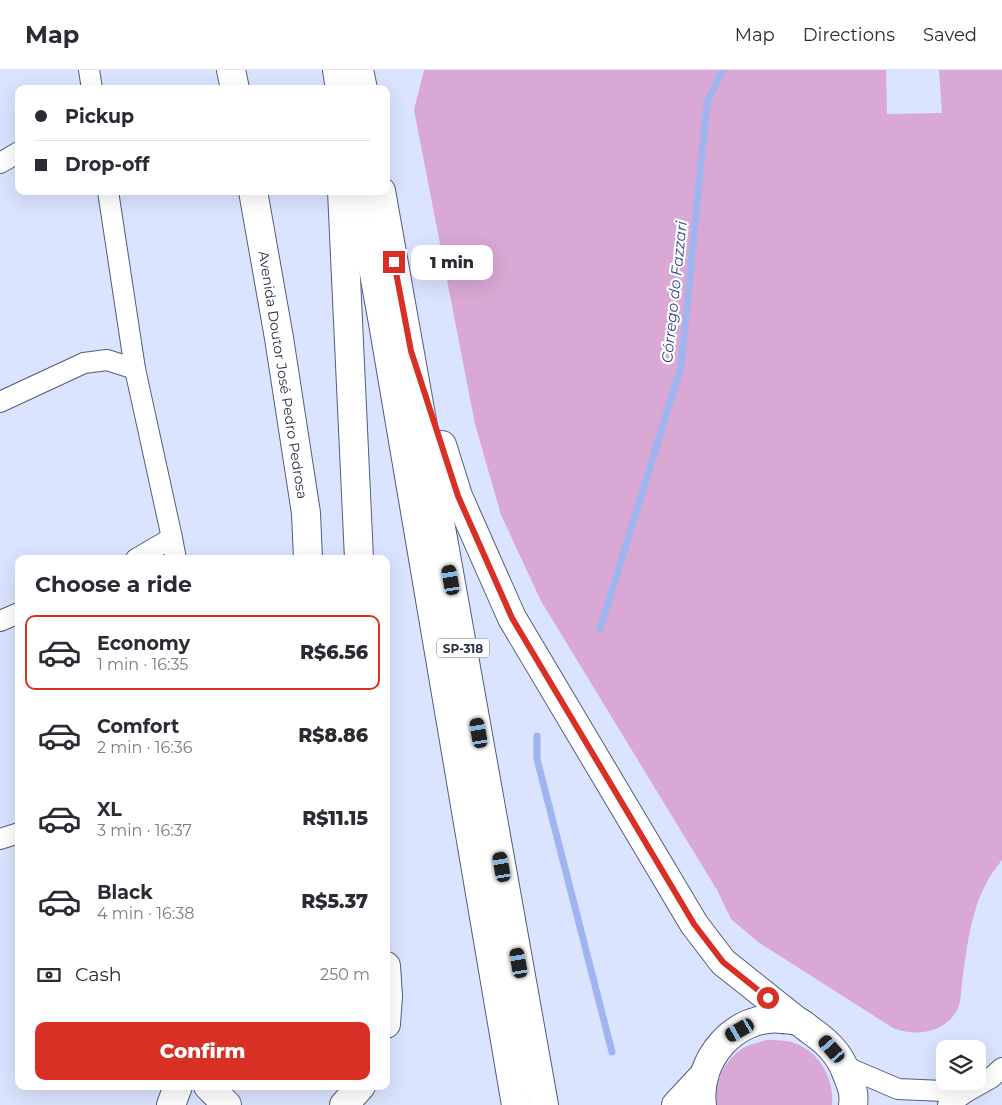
<!DOCTYPE html>
<html lang="en">
<head>
<meta charset="utf-8">
<style>
  :root { --surface:#fff; --page:#f2f2f3; --text:#2b2b33; --muted:#7c7c81; --line:#e1e1e2; --accent:#d93025 }
  body { margin:0; font-family:Montserrat,sans-serif; background:var(--page); color:var(--text); height:100vh; display:flex; flex-direction:column; font-size:19px; white-space:nowrap }
  * { box-sizing:border-box; margin:0 }
  p { font-size:16px; color:var(--muted) }
  .icon { flex:none; width:28px; height:28px; fill:none; stroke:currentColor; stroke-width:2; stroke-linecap:round; stroke-linejoin:round }
  .map { position:relative; flex:1; overflow:hidden }
  .panel { position:absolute; left:15px; top:485px; width:375px; height:535px; display:flex; flex-direction:column; background:var(--surface); border-radius:10px; box-shadow:0 5px 20px #0002 }
  .panel>* { flex:none }
  .top-card { position:absolute; left:15px; top:15px; width:375px; height:110px; border-radius:10px; box-shadow:0 5px 20px #0002; display:grid; align-content:center; height:110px; padding:0 20px; background:var(--surface) }
  .controls { position:absolute; left:936px; top:970px; display:grid; gap:10px }
  .controls a { display:grid; place-items:center; width:50px; height:50px; border-radius:10px; background:var(--surface); box-shadow:0 5px 20px #0002; font-size:25px }
  .end { position:absolute; width:22px; height:22px; margin:-11px; border:6px solid #d93025; background:#fff; box-shadow:0 0 0 2px #fff }
  .from { border-radius:50% }
  .bubble { position:absolute; height:35px; border-radius:10px; background:var(--surface); box-shadow:0 5px 20px #0002; font-size:16px; font-weight:800; line-height:35px; text-align:center }
  .car { position:absolute; width:15px; height:30px; margin:-15px -8px; border-radius:6px; box-shadow:0 0 4px 1px #0007; background:linear-gradient(#222 24%,#8ab4d8 0 40%,#222 0 76%,#8ab4d8 0 86%,#222 0) }
  .top-card b { display:flex; align-items:center; gap:18px; height:48px; font-size:19px }
  .top-card b+b { border-top:1px solid var(--line) }
  .top-card i { width:12px; height:12px; background:var(--text) }
  ul { padding:0; list-style:none }
  li { display:flex; align-items:center; gap:15px; height:75px; margin:0 10px 8px; padding:0 10px; border:2px solid transparent; border-radius:10px }
  li div { flex:1 }
  li b { display:block; font-size:19px }
  li em { font-style:normal; font-weight:800 }
  li.on { border-color:var(--accent) }
  li>.icon { width:45px; height:45px; stroke-width:1.5 }
  h2 { padding:0 20px; font-size:22px; line-height:60px }
  .pay { display:flex; align-items:center; gap:12px; height:55px; padding:0 20px; font-size:19px }
  .pay p { margin-inline-start:auto }
  .action { display:flex; gap:10px; margin-top:auto; padding:10px 20px }
  .action a { flex:1; height:58px; border-radius:10px; background:var(--accent); color:#fff; font-size:20px; font-weight:800; line-height:58px; text-align:center }
  header { display:flex; align-items:center; gap:30px; box-sizing:border-box; height:70px; padding:0 25px; background:var(--surface); border-bottom:1px solid var(--line) }
  header strong { font-size:24px }
  nav { display:flex; gap:28px; margin-inline-start:auto; font-size:18px }
  .map>svg:first-child { display:block }
  .green { fill:#d9a8d4 }
  .lines { fill:none; stroke-linecap:round; stroke-linejoin:round }
  .stream { stroke:#a0b4f0; stroke-width:7 }
  .street-casing { stroke:#515d81; stroke-width:22 }
  .secondary-casing { stroke:#515d81; stroke-width:30 }
  .highway-casing { stroke:#515d81; stroke-width:30 }
  .street { stroke:#fff; stroke-width:20 }
  .secondary { stroke:#fff; stroke-width:28 }
  .highway { stroke:#fff; stroke-width:28 }
  .route { stroke:#d93025; stroke-width:6 }
  .labels { text-anchor:middle; dominant-baseline:central; stroke-width:4.5; stroke-linejoin:round; paint-order:stroke }
  .shield { fill:#fff; stroke:#6b707b; stroke-width:1 }
  .shield-label { font-size:12px; font-weight:bold; fill:#2c3242 }
  .street-label { font-size:14px; fill:#2c3242; stroke:#fff }
  .water-label { font-size:15px; font-style:italic; fill:#2f4186; stroke:#fff }
</style>
</head>
<body>
<header>
<strong>Map</strong>
<nav><a>Map</a><a>Directions</a><a>Saved</a></nav>
</header>
<div class="map">
<svg width="1002" height="1035" viewBox="0 0 1002 1035">
  <rect width="100%" height="100%" fill="#dae4fe"/>
  <g class="green">
    <path d="M424 0H886L887 44 942 43 939 0H1002V790C973 824 969 864 963 905 961 916 962 931 957 940 945 963 915 967 893 958L758 872 731 849 717 820 541 531 501 445 475 354 414 40Z"/>
    <path d="M766 970C772 970 780 970 786 971 816 976 835 1006 832 1035H717C713 1012 726 986 747 976 753 974 760 972 766 970Z"/>
  </g>
  <g class="lines">
    <g class="stream">
      <polyline points="600,559 681,297 707,33 722,0"/>
      <polyline points="537,666 537,689 612,982"/>
    </g>
    <g class="street-casing">
      <g id="street">
        <polyline points="89,0 92,19"/>
        <polyline points="0,93 19,82"/>
        <polyline points="108,121 135,299 172,468 176,489"/>
        <polyline points="0,332 84,293 107,290 135,299"/>
        <polyline points="136,489 172,468"/>
        <polyline points="0,551 19,543"/>
        <polyline points="0,769 19,763"/>
        <polyline points="844,996 898,1019 966,1022"/>
        <polyline points="948,1035 966,1022 991,1008 1002,998"/>
      </g>
    </g>
    <g class="secondary-casing">
      <g id="secondary">
        <polyline points="231,0 235,19"/>
        <polyline points="253,121 279,268 306,443 308,489"/>
        <polyline points="208,1016 227,1035"/>
        <polyline points="171,1035 178,1016"/>
        <polyline points="676,1035 704,1005"/>
        <path d="M702 1035C696 990 735 944 782 949 786 950 793 949 797 951 801 952 806 957 810 960 826 971 839 983 846 1002 851 1015 855 1022 853 1035"/>
      </g>
    </g>
    <g class="highway-casing">
      <g id="highway">
        <polyline points="337,0 340,19"/>
        <polyline points="359,0 363,19"/>
        <polyline points="342,121 359,489"/>
        <polyline points="359,121 383,253 516,1035"/>
        <polyline points="381,121 544,1035"/>
        <polyline points="442,375 458,426 512,548 694,854 723,892 797,951"/>
        <polyline points="386,896 388,926 386,954"/>
        <polyline points="344,1035 361,1016"/>
      </g>
    </g>
    <use href="#street" class="street"/>
    <use href="#secondary" class="secondary"/>
    <use href="#highway" class="highway"/>
  </g>
  <g class="lines">
    <polyline class="route" points="394,192 411,281 458,426 512,548 694,854 723,892 768,928"/>
  </g>
  <g class="labels">
    <rect class="shield" x="437" y="568.5" width="52" height="19" rx="4"/>
    <g class="shield-label">
      <text x="463" y="578">SP-318</text>
    </g>
    <g class="street-label">
      <text transform="translate(283 305) rotate(81)">Avenida Doutor José Pedro Pedrosa</text>
    </g>
    <g class="water-label">
      <text transform="translate(674 222) rotate(-84)">Córrego do Fazzari</text>
    </g>
  </g>
</svg>
<div class="controls">
<a><svg class="icon" aria-label="layers" viewBox="0 0 24 24"><path d="M12 4l9 5-9 5-9-5zM3 14l9 5 9-5"/></svg></a>
</div>
<i class="end from" style="left:768px;top:928px"></i>
<i class="end" style="left:394px;top:192px"></i>
<div class="bubble" style="left:411px;top:175px;width:82px">1 min</div>
<i class="car" style="left:451px;top:510px;rotate:350deg"></i>
<i class="car" style="left:479px;top:663px;rotate:350deg"></i>
<i class="car" style="left:502px;top:797px;rotate:350deg"></i>
<i class="car" style="left:519px;top:893px;rotate:350deg"></i>
<i class="car" style="left:740px;top:960px;rotate:240deg"></i>
<i class="car" style="left:832px;top:979px;rotate:319deg"></i>
<div class="top-card">
<b><i class="from"></i>Pickup</b>
<b><i></i>Drop-off</b>
</div>
<section class="panel">
<h2>Choose a ride</h2>
<ul>
<li class="on"><svg class="icon" aria-label="car" viewBox="0 0 24 24"><path d="M5 17H2v-5l4-1 3-4h7l3 4 3 1v5h-3M9 17h6M6 11h13"/><circle cx="7" cy="17" r="2"/><circle cx="17" cy="17" r="2"/></svg><div><b>Economy</b><p>1 min · 16:35</p></div><em>R$6.56</em></li>
<li><svg class="icon" aria-label="car" viewBox="0 0 24 24"><path d="M5 17H2v-5l4-1 3-4h7l3 4 3 1v5h-3M9 17h6M6 11h13"/><circle cx="7" cy="17" r="2"/><circle cx="17" cy="17" r="2"/></svg><div><b>Comfort</b><p>2 min · 16:36</p></div><em>R$8.86</em></li>
<li><svg class="icon" aria-label="car" viewBox="0 0 24 24"><path d="M5 17H2v-5l4-1 3-4h7l3 4 3 1v5h-3M9 17h6M6 11h13"/><circle cx="7" cy="17" r="2"/><circle cx="17" cy="17" r="2"/></svg><div><b>XL</b><p>3 min · 16:37</p></div><em>R$11.15</em></li>
<li><svg class="icon" aria-label="car" viewBox="0 0 24 24"><path d="M5 17H2v-5l4-1 3-4h7l3 4 3 1v5h-3M9 17h6M6 11h13"/><circle cx="7" cy="17" r="2"/><circle cx="17" cy="17" r="2"/></svg><div><b>Black</b><p>4 min · 16:38</p></div><em>R$5.37</em></li>
</ul>
<div class="pay"><svg class="icon" aria-label="cash" viewBox="0 0 24 24"><path d="M3 7h18v10H3z"/><circle cx="12" cy="12" r="2"/></svg>Cash<p>250 m</p></div>
<div class="action"><a>Confirm</a></div>
</section>
</div>
</body>
</html>
